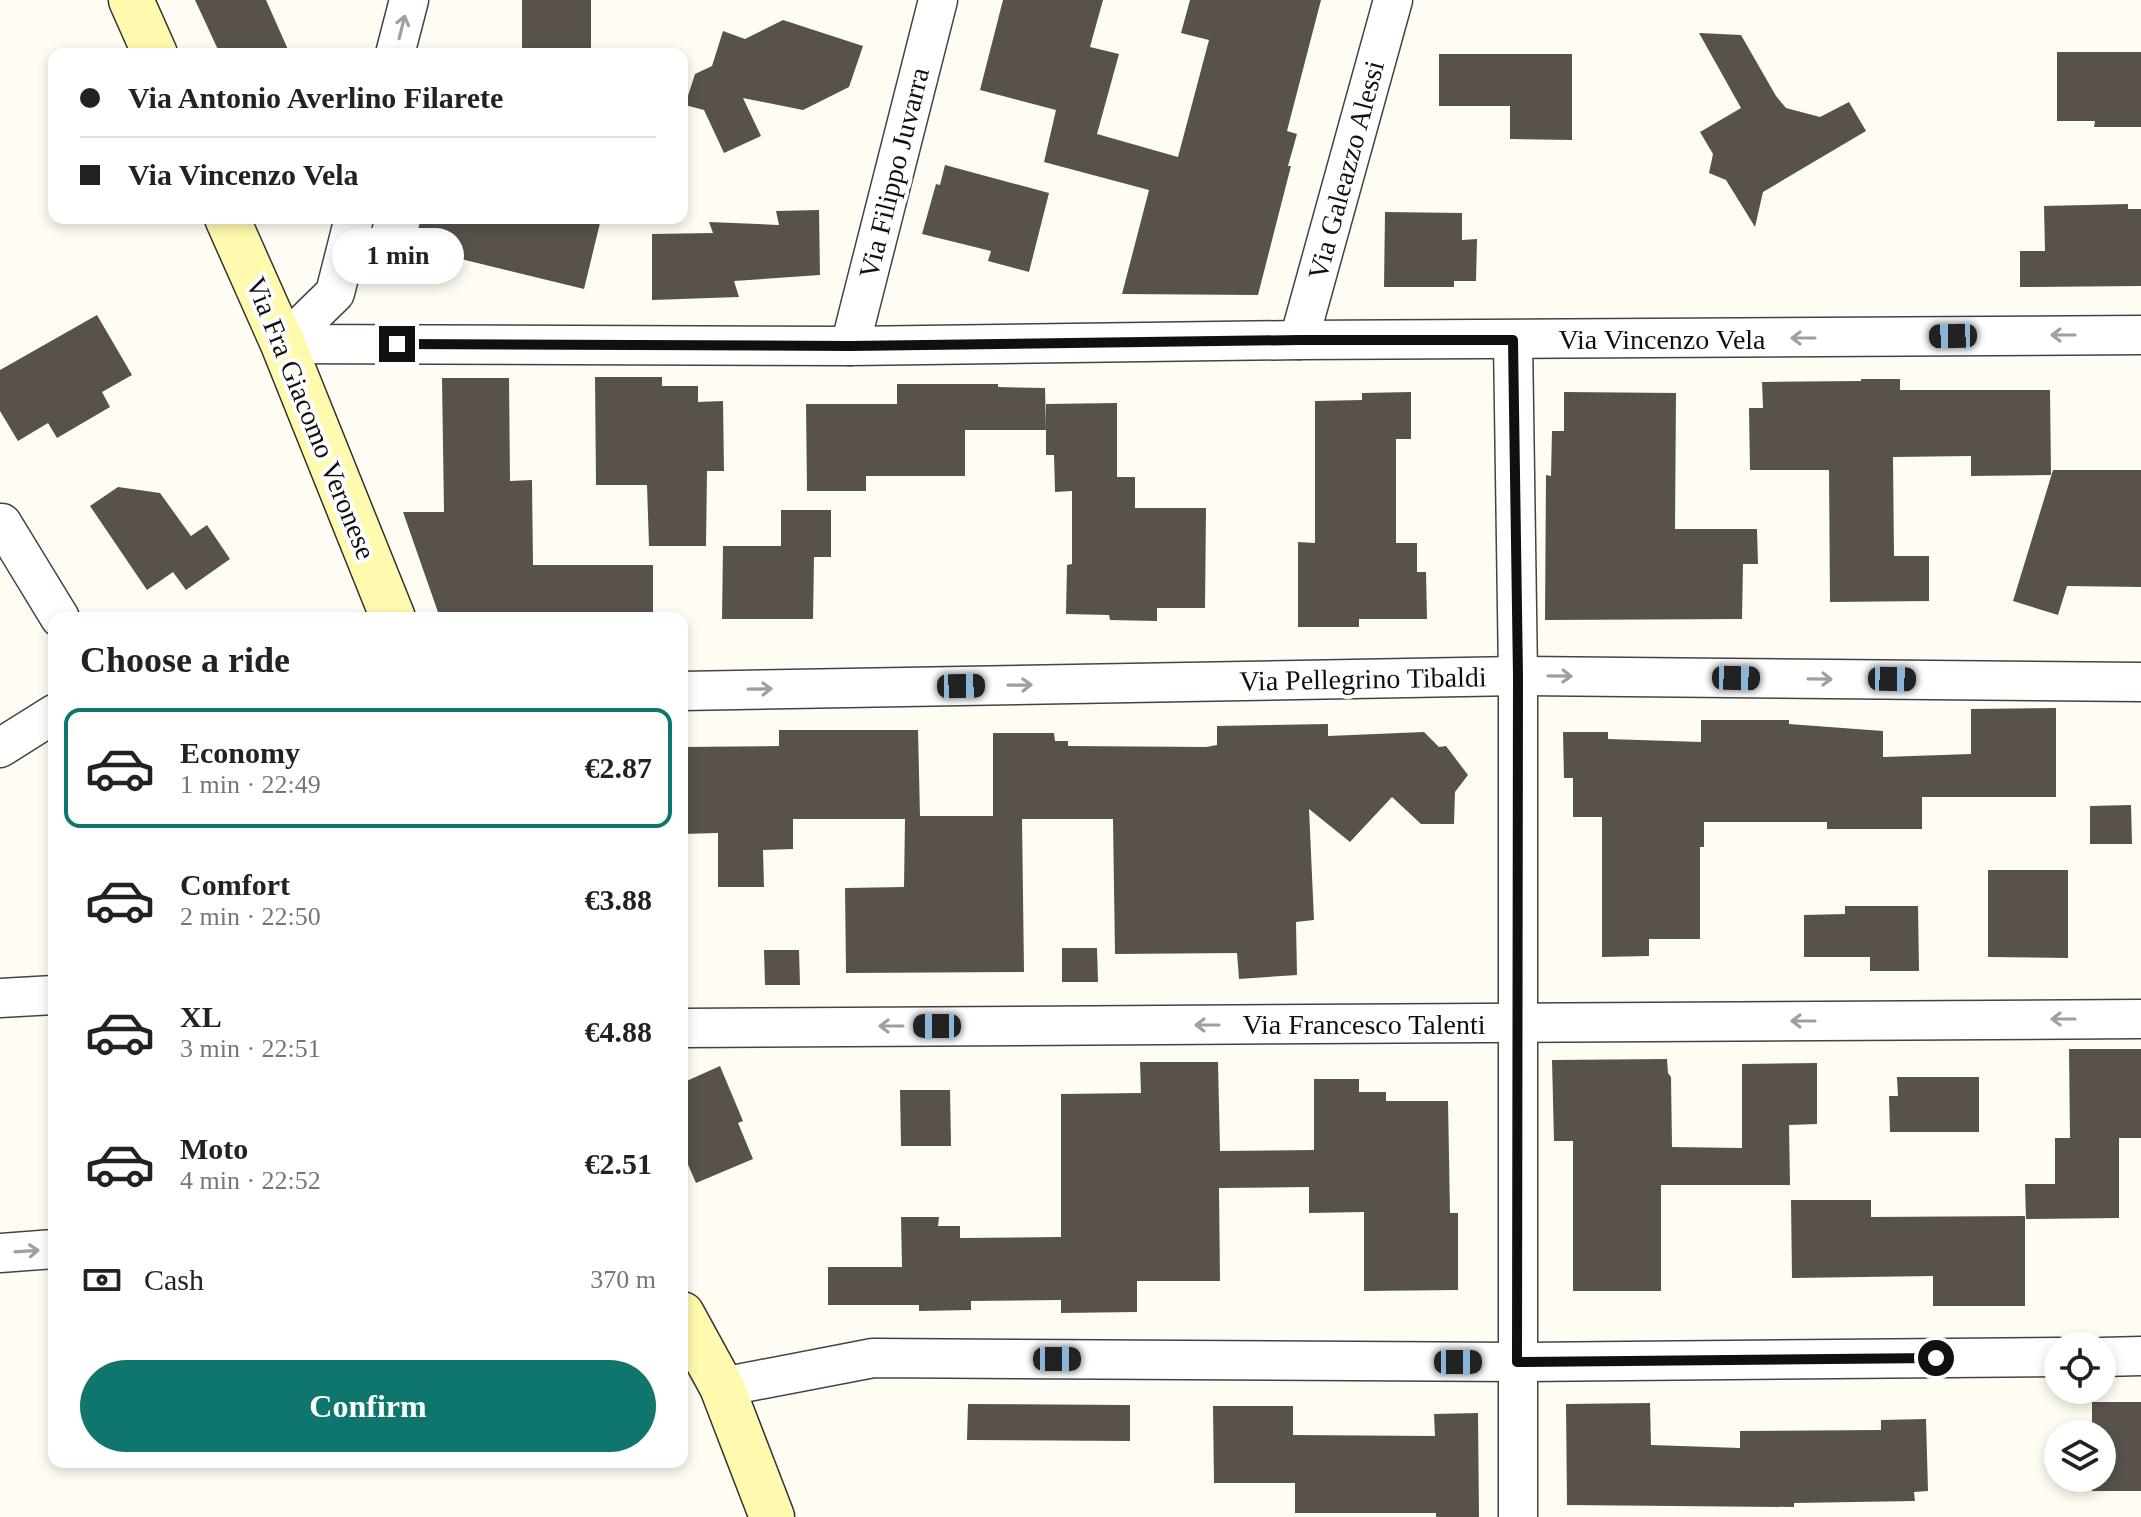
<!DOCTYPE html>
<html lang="en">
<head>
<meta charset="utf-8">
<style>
  :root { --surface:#fff; --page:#f6f6f6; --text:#222; --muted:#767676; --line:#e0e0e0; --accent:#0f766e }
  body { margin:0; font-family:"Times New Roman",serif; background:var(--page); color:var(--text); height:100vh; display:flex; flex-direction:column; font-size:30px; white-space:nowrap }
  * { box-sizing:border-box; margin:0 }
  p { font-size:26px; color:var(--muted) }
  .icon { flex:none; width:44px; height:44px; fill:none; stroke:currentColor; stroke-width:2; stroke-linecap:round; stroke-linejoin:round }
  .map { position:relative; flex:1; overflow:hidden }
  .sheet { position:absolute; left:48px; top:612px; width:640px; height:856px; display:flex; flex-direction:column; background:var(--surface); border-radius:16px; box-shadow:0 4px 12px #0003 }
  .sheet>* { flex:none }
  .hud { position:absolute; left:48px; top:48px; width:640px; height:176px; border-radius:16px; box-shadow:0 4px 12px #0003; display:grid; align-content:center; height:176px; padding:0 32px; background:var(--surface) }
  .fabs { position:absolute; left:2044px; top:1332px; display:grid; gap:16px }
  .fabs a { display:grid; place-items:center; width:72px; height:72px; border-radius:50%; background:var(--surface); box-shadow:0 4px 12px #0003; font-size:40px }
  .end { position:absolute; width:36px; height:36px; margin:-18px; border:10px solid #101010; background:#fff; box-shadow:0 0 0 4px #fff }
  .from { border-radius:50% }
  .bubble { position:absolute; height:56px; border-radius:28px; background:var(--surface); box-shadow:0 4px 12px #0003; font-size:26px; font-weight:700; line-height:56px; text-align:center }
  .car { position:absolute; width:24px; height:48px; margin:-24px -12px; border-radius:10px; box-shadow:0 0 6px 2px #0007; background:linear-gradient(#222 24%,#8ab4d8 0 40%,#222 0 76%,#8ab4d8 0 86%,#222 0) }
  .hud b { display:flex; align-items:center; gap:28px; height:76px; font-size:30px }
  .hud b+b { border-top:2px solid var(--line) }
  .hud i { width:20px; height:20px; background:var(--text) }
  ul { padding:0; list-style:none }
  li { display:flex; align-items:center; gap:24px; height:120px; margin:0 16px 12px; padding:0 16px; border:4px solid transparent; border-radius:16px }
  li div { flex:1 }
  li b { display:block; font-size:30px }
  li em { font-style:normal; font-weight:700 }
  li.on { border-color:var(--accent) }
  li>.icon { width:72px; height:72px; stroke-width:1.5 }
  h2 { padding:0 32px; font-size:36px; line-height:96px }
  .pay { display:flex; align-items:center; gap:20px; height:88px; padding:0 32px; font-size:30px }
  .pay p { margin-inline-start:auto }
  .primary-button { display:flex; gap:16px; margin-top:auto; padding:16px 32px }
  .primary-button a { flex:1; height:92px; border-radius:48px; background:var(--accent); color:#fff; font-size:32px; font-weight:700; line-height:92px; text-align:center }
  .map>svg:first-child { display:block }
  .building { fill:#59524c }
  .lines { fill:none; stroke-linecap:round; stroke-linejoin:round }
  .street-casing { stroke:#434343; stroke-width:41 }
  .secondary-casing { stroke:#323232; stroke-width:47 }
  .street { stroke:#fff; stroke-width:38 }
  .secondary { stroke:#fffaae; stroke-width:44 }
  .oneway { stroke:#9f9f9f }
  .route { stroke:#101010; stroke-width:10 }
  .labels { text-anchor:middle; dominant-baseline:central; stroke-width:8; stroke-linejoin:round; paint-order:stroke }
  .street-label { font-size:28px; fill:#101010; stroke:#fff }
</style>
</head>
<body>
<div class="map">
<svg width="2141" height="1517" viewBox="0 0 2141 1517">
  <rect width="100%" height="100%" fill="#fffdf3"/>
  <g class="building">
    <polygon points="195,0 266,0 290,54 220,54"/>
    <rect x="522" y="0" width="69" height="50"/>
    <polygon points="1003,0 1103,0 1090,47 1119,54 1097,134 1178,157 1209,40 1181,33 1190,0 1321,0 1287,131 1297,134 1288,166 1291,166 1258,295 1122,294 1149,190 1044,162 1056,110 980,90"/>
    <polygon points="783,20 863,46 849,87 803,110 743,98 761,136 724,153 704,110 685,105 695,74 712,66 723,31 745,39"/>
    <polygon points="1699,33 1741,35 1776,96 1786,108 1820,117 1849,102 1866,131 1763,192 1755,227 1726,180 1709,173 1713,154 1700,132 1741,108"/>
    <polygon points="2057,52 2141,52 2141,127 2094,127 2095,121 2057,121"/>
    <polygon points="1439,54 1572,54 1572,140 1510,139 1510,106 1439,106"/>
    <polygon points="945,165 1049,193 1029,272 988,261 991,251 922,234 936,184 940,185"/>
    <polygon points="2128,204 2128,209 2141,209 2141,286 2020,287 2020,251 2045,251 2044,206"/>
    <polygon points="819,210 820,275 734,281 739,297 652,300 652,234 713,233 709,222 779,225 776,211"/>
    <polygon points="1385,212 1462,213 1462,240 1477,239 1476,281 1454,281 1454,287 1384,287"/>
    <polygon points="421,218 580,218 600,223 584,289 461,259 460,264 412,253"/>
    <polygon points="97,315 132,375 102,392 110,407 57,438 48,423 18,441 0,411 0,370"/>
    <polygon points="595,377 662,377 662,386 698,386 698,402 723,401 724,471 707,471 706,546 649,546 647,485 596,485"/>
    <polygon points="442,378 509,378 510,481 532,480 533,565 653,565 653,618 440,618 403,512 444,512"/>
    <polygon points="1861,379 1900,379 1900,390 2050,390 2051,475 1971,476 1971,456 1893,457 1894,556 1929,556 1929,601 1830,602 1829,470 1750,470 1749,408 1763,408 1762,382 1861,381"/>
    <polygon points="897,384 998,384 998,387 1045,388 1046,430 965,430 965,476 866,476 866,491 807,491 806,404 897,404"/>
    <polygon points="1411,392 1411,439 1396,439 1396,543 1417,543 1417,572 1426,572 1427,619 1359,619 1359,627 1298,627 1298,542 1315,543 1315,401 1362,400 1362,393"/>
    <polygon points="1564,392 1676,393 1675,529 1757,529 1758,564 1743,564 1742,619 1545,620 1546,475 1551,476 1552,431 1564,431"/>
    <polygon points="1117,403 1117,477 1135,477 1135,508 1206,508 1205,608 1157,608 1157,621 1110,620 1109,615 1066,614 1067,565 1072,564 1072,491 1055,492 1054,455 1046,455 1046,404"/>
    <polygon points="2053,470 2141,470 2141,587 2067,586 2058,615 2013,601"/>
    <polygon points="118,487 160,493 191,536 207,525 230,559 186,590 173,572 147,590 90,506"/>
    <polygon points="781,510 831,510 831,557 814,557 813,619 722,619 723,546 781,546"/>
    <polygon points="2056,708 2056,797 1922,797 1922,829 1827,829 1827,822 1704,822 1704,847 1700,847 1700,939 1649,939 1649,956 1602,957 1602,817 1573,817 1573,778 1564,778 1563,732 1608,732 1608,739 1701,742 1701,720 1789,720 1789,724 1883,731 1883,757 1971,754 1971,709"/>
    <polygon points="1328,724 1328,736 1424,732 1439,747 1446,746 1468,775 1455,792 1454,824 1421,824 1392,797 1350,842 1309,809 1314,920 1296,922 1297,975 1239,979 1237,953 1115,954 1113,819 1022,819 1024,972 846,973 845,888 904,887 905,819 793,819 793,849 763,850 764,887 718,887 718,833 682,834 682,747 779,746 779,730 918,730 920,816 993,816 993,733 1054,733 1055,741 1068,741 1068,746 1206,747 1217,745 1217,726"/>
    <polygon points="2131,805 2132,844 2090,844 2090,806"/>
    <polygon points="1988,870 2068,870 2068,958 1988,957"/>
    <polygon points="1845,906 1918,906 1919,971 1870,971 1870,957 1804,957 1804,915 1845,914"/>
    <polygon points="1062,948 1097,948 1098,982 1062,982"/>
    <polygon points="764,950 799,950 800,985 765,985"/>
    <polygon points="2069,1049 2141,1049 2141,1138 2119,1138 2119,1218 2026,1219 2025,1184 2055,1184 2055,1138 2070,1138"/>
    <polygon points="1667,1059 1668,1073 1671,1077 1672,1147 1742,1148 1742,1064 1817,1063 1817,1124 1789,1125 1790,1185 1661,1185 1661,1291 1573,1291 1573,1141 1554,1141 1552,1060"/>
    <polygon points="1140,1062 1218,1062 1220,1151 1314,1150 1314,1079 1359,1079 1359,1092 1386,1092 1386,1101 1448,1101 1450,1213 1458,1213 1458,1290 1364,1291 1364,1212 1309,1213 1309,1187 1219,1188 1220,1281 1137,1281 1137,1312 1061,1313 1061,1300 971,1301 971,1310 919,1311 919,1305 828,1305 828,1267 902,1267 901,1217 939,1217 938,1226 960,1226 960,1238 1061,1237 1061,1094 1141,1093"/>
    <polygon points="720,1066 743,1121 738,1123 753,1159 696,1183 682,1151 682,1083"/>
    <polygon points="1897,1077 1979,1077 1979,1132 1890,1132 1889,1096 1898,1096"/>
    <polygon points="900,1090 950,1090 951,1146 901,1146"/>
    <polygon points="1791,1200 1871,1200 1871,1217 2025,1216 2025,1306 1933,1306 1933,1276 1792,1278"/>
    <polygon points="2092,1402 2141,1402 2141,1491 2092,1491 2092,1478 2102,1478 2102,1434 2092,1434"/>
    <polygon points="1650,1403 1651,1445 1740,1448 1740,1431 1881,1430 1881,1420 1926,1419 1928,1491 1914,1492 1915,1501 1794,1503 1794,1507 1567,1505 1566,1404"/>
    <polygon points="968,1404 1130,1405 1130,1441 967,1440"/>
    <polygon points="1213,1406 1293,1406 1293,1435 1435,1436 1434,1414 1478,1413 1479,1517 1436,1517 1436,1513 1295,1513 1295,1483 1214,1483"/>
  </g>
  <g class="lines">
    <g class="street-casing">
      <g id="street">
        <polyline points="395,54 409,0"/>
        <polyline points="1299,340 1393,0"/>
        <polyline points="1513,340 1518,676 1518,1517"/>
        <polyline points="283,344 850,346 1299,340 2141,335"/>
        <polyline points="283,344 335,293 354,218"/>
        <polyline points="850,346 938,0"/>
        <polyline points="2,523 60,618"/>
        <polyline points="682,691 1518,676 2141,682"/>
        <polyline points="0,748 54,714"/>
        <polyline points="0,998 54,995"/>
        <polyline points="682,1028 2141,1019"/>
        <polyline points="0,1253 54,1249"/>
        <polyline points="2102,1357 2141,1356"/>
        <polyline points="722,1387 873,1358 1517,1362 2058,1357"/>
      </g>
    </g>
    <g class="secondary-casing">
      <g id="secondary">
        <polyline points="131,0 155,54"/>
        <polyline points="227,218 283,344 393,618"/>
        <polyline points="682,1314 722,1387 772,1517"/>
      </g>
    </g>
    <use href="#street" class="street"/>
    <use href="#secondary" class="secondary"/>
  </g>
  <defs><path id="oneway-shaft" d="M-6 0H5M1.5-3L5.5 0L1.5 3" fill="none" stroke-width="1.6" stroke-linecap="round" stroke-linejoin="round" transform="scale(2)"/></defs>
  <g class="oneway">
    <use href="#oneway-shaft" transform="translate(402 27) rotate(-76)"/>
    <use href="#oneway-shaft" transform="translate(2063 335) rotate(180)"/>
    <use href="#oneway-shaft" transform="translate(1803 338) rotate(180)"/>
    <use href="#oneway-shaft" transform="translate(1560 676) rotate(1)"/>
    <use href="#oneway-shaft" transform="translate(1820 679) rotate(1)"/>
    <use href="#oneway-shaft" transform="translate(1020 685) rotate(-1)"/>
    <use href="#oneway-shaft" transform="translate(760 689) rotate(-1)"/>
    <use href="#oneway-shaft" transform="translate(2063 1019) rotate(180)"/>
    <use href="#oneway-shaft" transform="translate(1803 1021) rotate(180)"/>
    <use href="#oneway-shaft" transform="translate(1207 1025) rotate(180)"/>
    <use href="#oneway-shaft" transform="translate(891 1026) rotate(180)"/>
    <use href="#oneway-shaft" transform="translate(27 1251) rotate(-4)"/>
  </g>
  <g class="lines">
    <polyline class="route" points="397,344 850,346 1299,340 1513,340 1518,676 1517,1362 1936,1358"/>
  </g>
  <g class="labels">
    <g class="street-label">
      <text transform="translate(1346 170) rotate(-75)">Via Galeazzo Alessi</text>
      <text transform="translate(894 173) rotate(-76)">Via Filippo Juvarra</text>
      <text x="1662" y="339">Via Vincenzo Vela</text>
      <text transform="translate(311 418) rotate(68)">Via Fra Giacomo Veronese</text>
      <text transform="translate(1363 679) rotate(-1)">Via Pellegrino Tibaldi</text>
      <text x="1364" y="1024">Via Francesco Talenti</text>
    </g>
  </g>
</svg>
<div class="fabs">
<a><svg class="icon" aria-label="locate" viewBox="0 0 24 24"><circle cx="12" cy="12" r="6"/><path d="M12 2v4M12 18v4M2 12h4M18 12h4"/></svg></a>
<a><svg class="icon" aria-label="layers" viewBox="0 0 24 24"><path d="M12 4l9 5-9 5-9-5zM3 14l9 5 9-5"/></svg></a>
</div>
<i class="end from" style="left:1936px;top:1358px"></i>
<i class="end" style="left:397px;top:344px"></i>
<div class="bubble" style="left:332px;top:228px;width:132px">1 min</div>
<i class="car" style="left:1953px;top:336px;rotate:269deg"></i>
<i class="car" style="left:1736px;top:678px;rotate:91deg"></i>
<i class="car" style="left:1892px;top:679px;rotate:91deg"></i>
<i class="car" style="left:961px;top:686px;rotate:89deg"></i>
<i class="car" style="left:937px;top:1026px;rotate:270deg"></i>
<i class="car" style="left:1057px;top:1359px;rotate:90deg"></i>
<i class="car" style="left:1458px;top:1362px;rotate:90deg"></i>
<div class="hud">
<b><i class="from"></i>Via Antonio Averlino Filarete</b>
<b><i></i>Via Vincenzo Vela</b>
</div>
<section class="sheet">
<h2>Choose a ride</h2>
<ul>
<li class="on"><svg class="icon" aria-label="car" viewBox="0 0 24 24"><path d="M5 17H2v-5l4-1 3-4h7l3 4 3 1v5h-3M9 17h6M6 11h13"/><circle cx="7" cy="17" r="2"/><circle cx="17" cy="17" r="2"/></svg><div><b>Economy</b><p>1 min · 22:49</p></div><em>€2.87</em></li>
<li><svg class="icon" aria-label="car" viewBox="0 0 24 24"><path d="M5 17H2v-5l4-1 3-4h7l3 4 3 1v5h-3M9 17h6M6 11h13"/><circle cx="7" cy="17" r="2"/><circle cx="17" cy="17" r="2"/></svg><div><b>Comfort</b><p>2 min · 22:50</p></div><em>€3.88</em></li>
<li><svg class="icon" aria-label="car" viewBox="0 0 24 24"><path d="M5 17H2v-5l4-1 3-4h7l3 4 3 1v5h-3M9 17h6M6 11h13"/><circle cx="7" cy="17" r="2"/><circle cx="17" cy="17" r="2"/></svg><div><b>XL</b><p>3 min · 22:51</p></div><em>€4.88</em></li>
<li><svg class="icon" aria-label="car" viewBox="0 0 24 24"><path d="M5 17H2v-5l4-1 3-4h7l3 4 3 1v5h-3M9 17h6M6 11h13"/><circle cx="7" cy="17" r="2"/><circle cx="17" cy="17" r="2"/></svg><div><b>Moto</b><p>4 min · 22:52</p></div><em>€2.51</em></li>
</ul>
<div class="pay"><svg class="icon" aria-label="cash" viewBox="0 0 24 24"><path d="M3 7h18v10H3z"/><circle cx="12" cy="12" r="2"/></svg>Cash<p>370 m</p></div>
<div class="primary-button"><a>Confirm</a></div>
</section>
</div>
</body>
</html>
